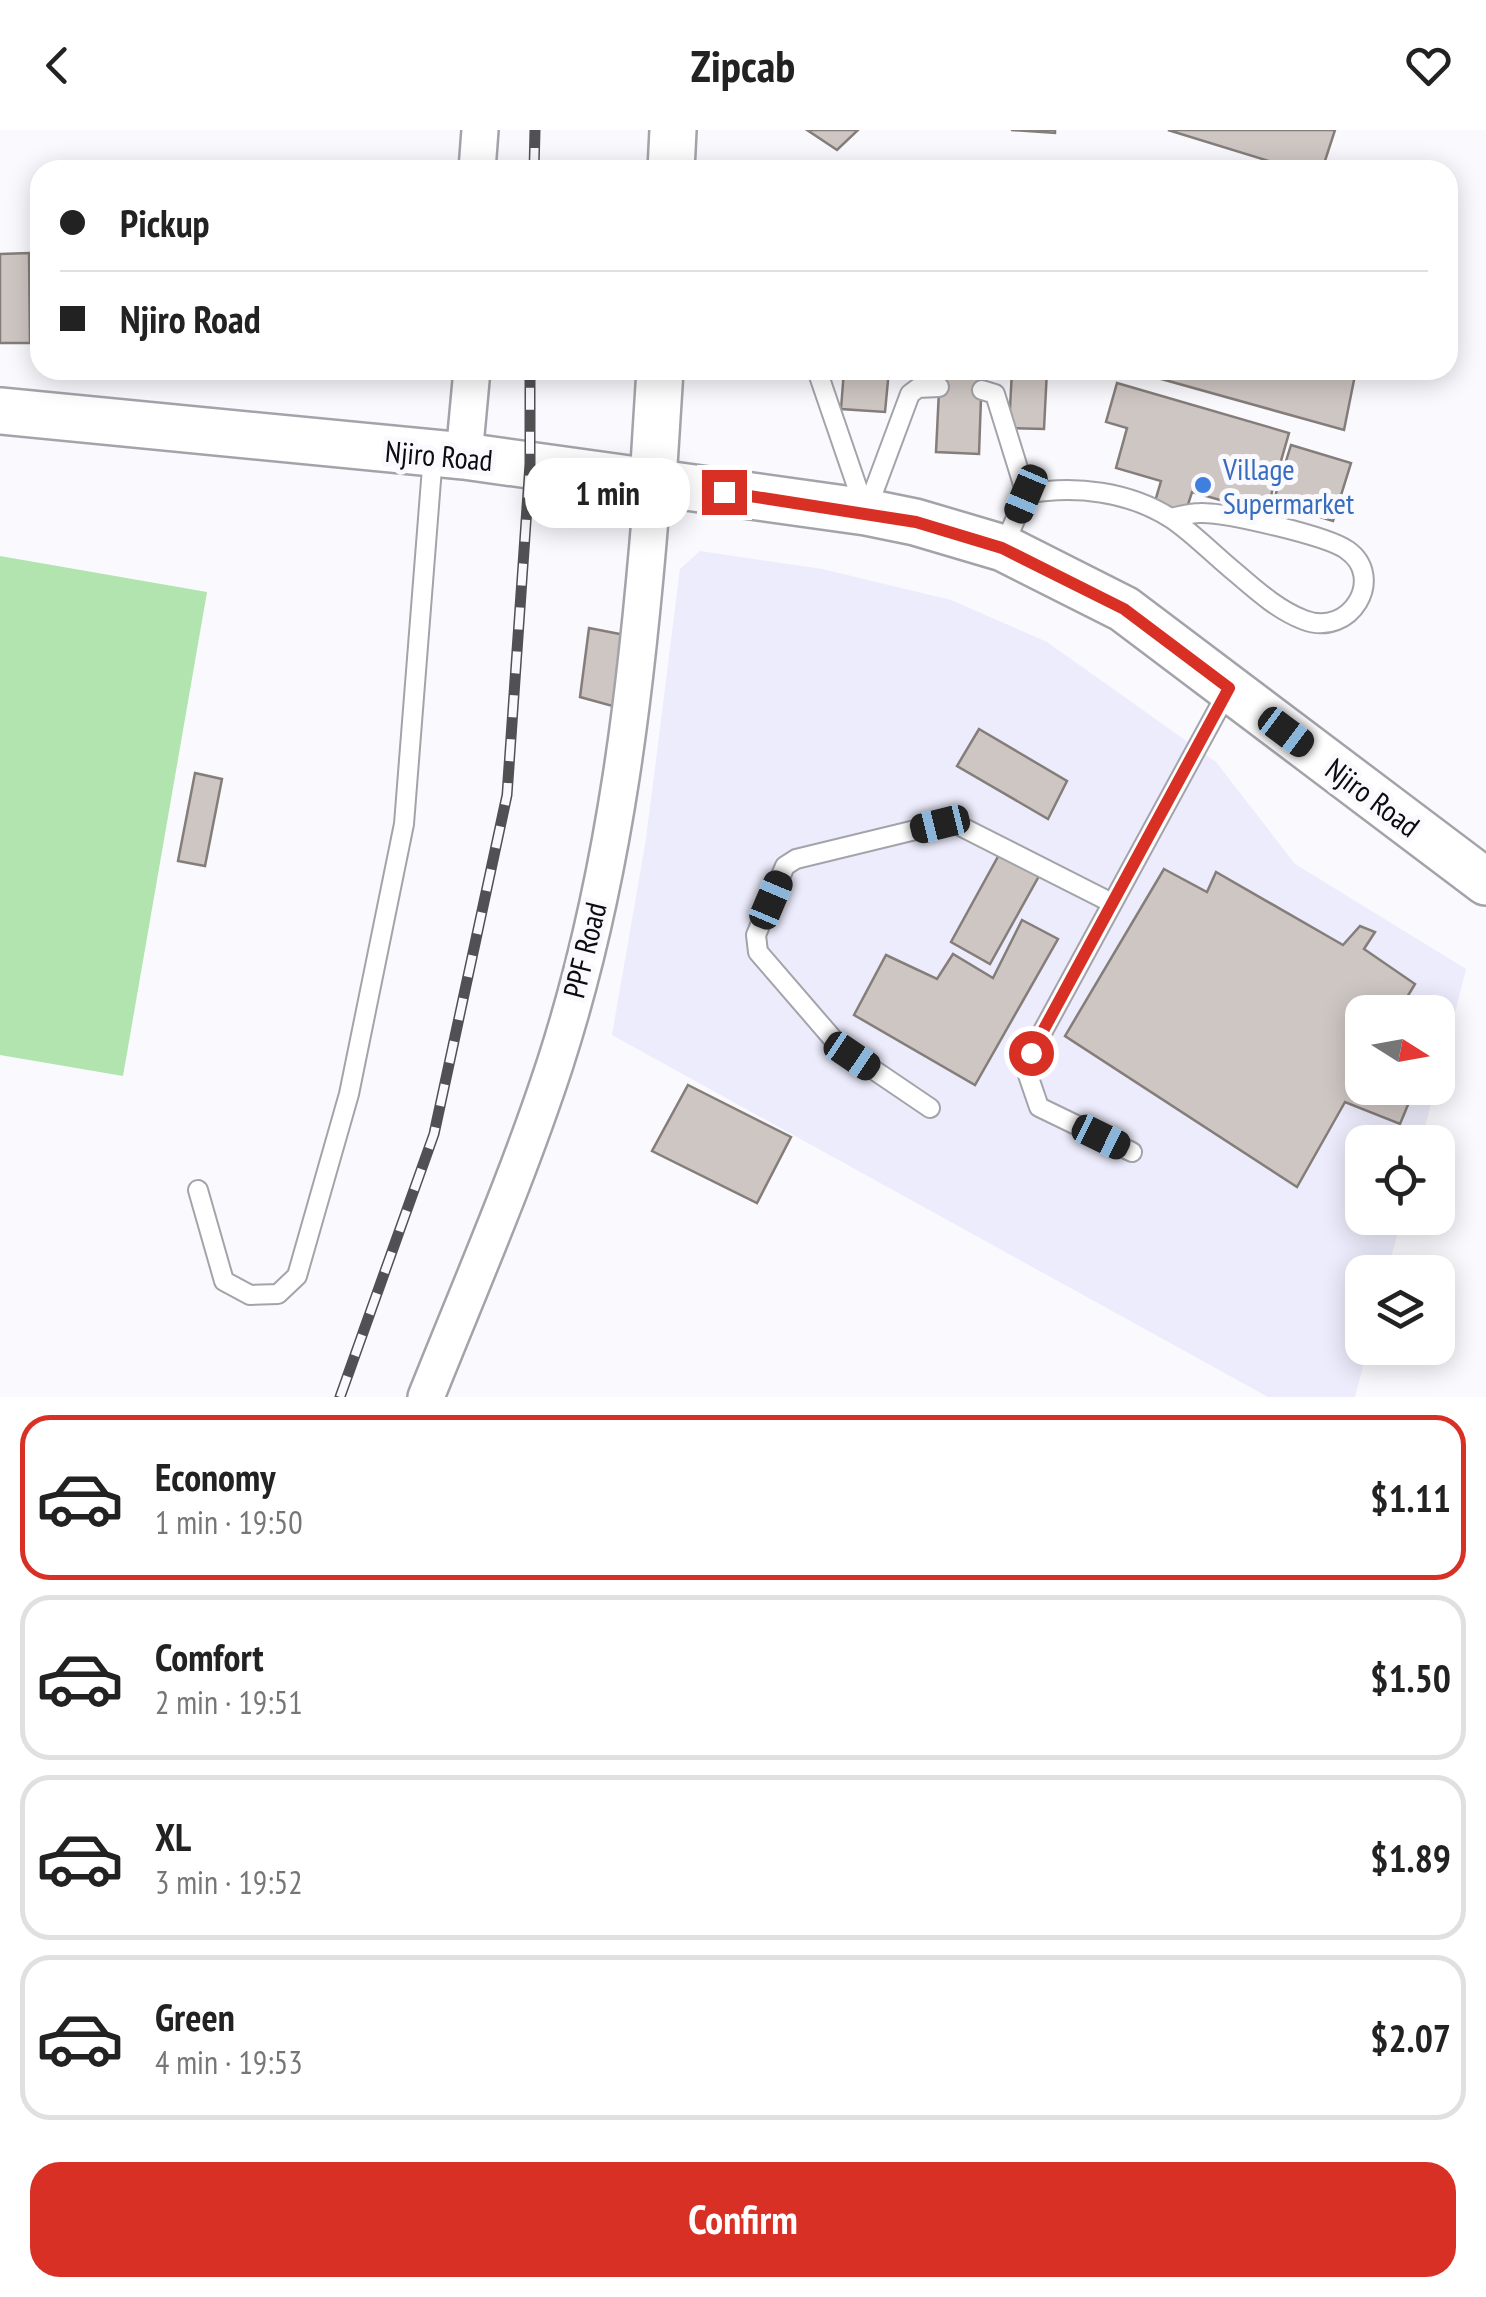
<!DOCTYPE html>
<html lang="en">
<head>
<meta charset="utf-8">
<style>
  :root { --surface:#fff; --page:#f2f2f2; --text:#222; --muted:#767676; --line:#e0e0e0; --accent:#d93025 }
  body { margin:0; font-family:"PT Sans Narrow",sans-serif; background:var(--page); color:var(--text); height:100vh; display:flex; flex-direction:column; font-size:38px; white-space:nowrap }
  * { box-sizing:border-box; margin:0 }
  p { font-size:32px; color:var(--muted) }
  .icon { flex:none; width:55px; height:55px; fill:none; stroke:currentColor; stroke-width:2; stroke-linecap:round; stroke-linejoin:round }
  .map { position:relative; height:1267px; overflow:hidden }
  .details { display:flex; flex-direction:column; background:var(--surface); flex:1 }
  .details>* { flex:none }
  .banner { position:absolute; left:30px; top:30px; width:1428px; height:220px; border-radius:30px; box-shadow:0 5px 25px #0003; display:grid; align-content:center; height:220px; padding:0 30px; background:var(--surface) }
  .needle { width:65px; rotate:101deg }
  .fabs { position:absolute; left:1345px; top:865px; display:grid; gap:20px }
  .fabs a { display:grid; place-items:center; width:110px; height:110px; border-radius:20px; background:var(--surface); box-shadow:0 5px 25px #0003; font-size:50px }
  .end { position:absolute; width:45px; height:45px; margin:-22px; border:12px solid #d93025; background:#fff; box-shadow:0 0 0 5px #fff }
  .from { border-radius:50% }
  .bubble { position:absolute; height:70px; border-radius:30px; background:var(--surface); box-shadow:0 5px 25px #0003; font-size:32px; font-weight:700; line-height:70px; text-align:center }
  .car { position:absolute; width:30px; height:60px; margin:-30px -15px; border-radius:12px; box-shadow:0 0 8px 2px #0007; background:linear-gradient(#222 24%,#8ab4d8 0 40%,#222 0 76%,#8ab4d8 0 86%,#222 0) }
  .banner b { display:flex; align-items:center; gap:35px; height:95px; font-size:38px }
  .banner b+b { border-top:2px solid var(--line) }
  .banner i { width:25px; height:25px; background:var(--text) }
  ul { padding:18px 0 0; list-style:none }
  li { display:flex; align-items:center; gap:30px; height:165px; margin:0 20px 15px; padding:0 10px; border:5px solid var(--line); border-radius:30px }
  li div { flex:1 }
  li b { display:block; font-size:38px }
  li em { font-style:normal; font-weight:700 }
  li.selected { border-color:var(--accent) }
  li>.icon { width:90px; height:90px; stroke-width:1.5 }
  .action { display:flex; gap:20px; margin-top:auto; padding:20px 30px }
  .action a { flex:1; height:115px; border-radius:30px; background:var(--accent); color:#fff; font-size:40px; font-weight:700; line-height:115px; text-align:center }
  header { display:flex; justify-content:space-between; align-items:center; height:130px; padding:0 30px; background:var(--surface); font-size:45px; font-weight:700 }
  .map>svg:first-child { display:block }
  .built { fill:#ececfc }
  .green { fill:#b2e4af }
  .building { fill:#cec6c2; stroke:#847d79; stroke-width:2.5 }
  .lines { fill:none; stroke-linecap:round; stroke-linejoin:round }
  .service-casing { stroke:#a3a3aa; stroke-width:22 }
  .minor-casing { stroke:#a3a3aa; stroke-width:40 }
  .tertiary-casing { stroke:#a3a3aa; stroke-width:50 }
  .service { stroke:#fff; stroke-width:18 }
  .minor { stroke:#fff; stroke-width:35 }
  .tertiary { stroke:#fff; stroke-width:45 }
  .rail-casing { stroke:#515154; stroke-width:11 }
  .rail { stroke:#f9f9fe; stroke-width:8; stroke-dasharray:22; stroke-linecap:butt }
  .route { stroke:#d93025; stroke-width:12 }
  .shop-dot { fill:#3f7fe0; stroke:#f9f9fe; stroke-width:4 }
  .labels { text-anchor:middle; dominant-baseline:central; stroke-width:10; stroke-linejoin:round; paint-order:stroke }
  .street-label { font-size:30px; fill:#0c0c0e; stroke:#f9f9fe }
  .shop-label { font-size:30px; fill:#366cbe; stroke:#f9f9fe; text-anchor:start }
</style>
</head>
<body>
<header><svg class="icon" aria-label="back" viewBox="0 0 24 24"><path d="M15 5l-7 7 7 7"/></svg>Zipcab<svg class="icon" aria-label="heart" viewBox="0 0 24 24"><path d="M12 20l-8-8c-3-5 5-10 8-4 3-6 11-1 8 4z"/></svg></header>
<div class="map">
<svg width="1486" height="1267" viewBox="0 0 1486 1267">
  <rect width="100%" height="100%" fill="#f9f9fe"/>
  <polygon class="built" points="700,421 822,439 951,470 1047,512 1216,632 1295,734 1466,839 1438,949 1438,882 1362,882 1362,958 1435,958 1421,1012 1362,1012 1362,1088 1402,1088 1387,1142 1362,1142 1362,1218 1368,1218 1355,1267 1268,1267 612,905 646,709 680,439"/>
  <polygon class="green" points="0,426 207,462 123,946 0,925"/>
  <g class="building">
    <polygon points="807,0 858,0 837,20"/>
    <polygon points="1011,0 1055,0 1055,3"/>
    <polygon points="1168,0 1335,0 1322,40 1298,40"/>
    <polygon points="29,123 30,213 0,213 0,124"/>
    <polygon points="844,240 889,240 885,282 841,279"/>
    <polygon points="940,240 982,240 979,324 936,322"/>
    <polygon points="1012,240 1047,240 1044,299 1009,298"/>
    <polygon points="1129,240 1356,240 1344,300"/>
    <polygon points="1117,253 1289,303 1266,383 1192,362 1185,384 1154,375 1161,351 1116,338 1127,298 1106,292"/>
    <polygon points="1291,315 1351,333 1333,391 1273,373"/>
    <polygon points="589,498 625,505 616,577 580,567"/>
    <polygon points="979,599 1067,651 1048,689 957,636"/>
    <polygon points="195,643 222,649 205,736 178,731"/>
    <polygon points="1000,723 1039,746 990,834 951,812"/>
    <polygon points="1164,739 1207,762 1216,742 1343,815 1360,796 1375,802 1364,819 1415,854 1398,882 1362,882 1362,958 1415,958 1400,994 1345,972 1297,1057 1065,906"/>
    <polygon points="1022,790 1058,809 975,955 854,885 886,825 937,849 953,824 993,848"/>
    <polygon points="688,955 791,1007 757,1073 652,1021"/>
  </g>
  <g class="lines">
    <g class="service-casing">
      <g id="service">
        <polyline points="817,240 864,377"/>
        <polyline points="982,260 995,264 1026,364"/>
        <polyline points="866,382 910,264 918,258 939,257"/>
        <path d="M1004 416 1026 364C1074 355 1129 361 1172 389 1194 404 1215 426 1236 443 1257 461 1278 480 1304 490 1351 508 1386 447 1347 420 1328 406 1225 382 1200 383 1191 383 1180 386 1171 388"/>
        <polyline points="930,978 840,917 758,822 756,805 785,736 796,729 940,694 956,694 1112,773"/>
        <polyline points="1132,1022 1039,977 1028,945 1031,923 1229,559"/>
        <polyline points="198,1060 224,1151 250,1165 278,1164 297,1146 349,964 404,694 433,325"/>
      </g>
    </g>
    <g class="minor-casing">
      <g id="minor">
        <polyline points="477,40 480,0"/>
        <polyline points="464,326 472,240"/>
        <path d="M426 1267C470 1157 518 1047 555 934 616 746 638 548 653 351"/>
      </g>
    </g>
    <g class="tertiary-casing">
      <g id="tertiary">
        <polyline points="671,40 673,0"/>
        <polyline points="0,281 464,326 866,382 915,392 1003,418 1124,479 1486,752"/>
        <polyline points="653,351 660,240"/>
      </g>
    </g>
    <use href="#service" class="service"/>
    <use href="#minor" class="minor"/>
    <use href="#tertiary" class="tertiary"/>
    <g class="rail-casing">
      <g id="rail">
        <polyline points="534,40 535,0"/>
        <polyline points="340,1267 434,1004 507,665 530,334 530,240"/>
      </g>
    </g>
    <use href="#rail" class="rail"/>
  </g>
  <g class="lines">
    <polyline class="route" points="724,362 916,392 1002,418 1124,479 1229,558 1031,923"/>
  </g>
  <circle class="shop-dot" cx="1203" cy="355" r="10"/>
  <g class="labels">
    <g class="street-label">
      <text transform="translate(439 325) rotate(5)">Njiro Road</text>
      <text transform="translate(1373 667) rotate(37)">Njiro Road</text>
      <text transform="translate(584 820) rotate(-76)">PPF Road</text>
    </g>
    <g class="shop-label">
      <text x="1223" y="338">Village<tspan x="1223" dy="34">Supermarket</tspan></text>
    </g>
  </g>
</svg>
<div class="fabs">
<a><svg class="needle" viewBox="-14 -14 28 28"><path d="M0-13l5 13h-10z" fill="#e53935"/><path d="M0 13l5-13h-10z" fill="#767676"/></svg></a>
<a><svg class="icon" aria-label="locate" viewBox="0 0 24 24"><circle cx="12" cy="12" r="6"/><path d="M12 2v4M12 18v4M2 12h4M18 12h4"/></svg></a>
<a><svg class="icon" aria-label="layers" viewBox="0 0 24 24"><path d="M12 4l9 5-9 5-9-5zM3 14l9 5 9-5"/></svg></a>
</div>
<i class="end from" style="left:1031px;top:923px"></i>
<i class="end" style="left:724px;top:362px"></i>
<div class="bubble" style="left:525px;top:328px;width:165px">1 min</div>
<i class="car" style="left:1026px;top:364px;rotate:203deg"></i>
<i class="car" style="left:1286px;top:602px;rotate:127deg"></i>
<i class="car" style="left:940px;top:694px;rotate:256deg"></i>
<i class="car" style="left:771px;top:770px;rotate:23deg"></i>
<i class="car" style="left:852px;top:926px;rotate:124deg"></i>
<i class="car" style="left:1101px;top:1007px;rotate:116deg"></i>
<div class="banner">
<b><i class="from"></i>Pickup</b>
<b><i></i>Njiro Road</b>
</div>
</div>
<section class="details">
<ul>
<li class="selected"><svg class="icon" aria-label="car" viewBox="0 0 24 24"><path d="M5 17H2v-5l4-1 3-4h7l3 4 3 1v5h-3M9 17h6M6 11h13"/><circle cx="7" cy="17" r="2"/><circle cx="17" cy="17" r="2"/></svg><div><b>Economy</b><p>1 min · 19:50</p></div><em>$1.11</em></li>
<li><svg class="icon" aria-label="car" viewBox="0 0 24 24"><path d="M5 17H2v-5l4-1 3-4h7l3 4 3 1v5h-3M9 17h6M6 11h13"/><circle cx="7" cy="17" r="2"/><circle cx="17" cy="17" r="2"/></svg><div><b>Comfort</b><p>2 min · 19:51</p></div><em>$1.50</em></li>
<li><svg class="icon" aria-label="car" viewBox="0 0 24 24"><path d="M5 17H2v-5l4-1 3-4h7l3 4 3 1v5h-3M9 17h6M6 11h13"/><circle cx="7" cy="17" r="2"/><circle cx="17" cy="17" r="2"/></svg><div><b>XL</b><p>3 min · 19:52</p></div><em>$1.89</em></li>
<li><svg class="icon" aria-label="car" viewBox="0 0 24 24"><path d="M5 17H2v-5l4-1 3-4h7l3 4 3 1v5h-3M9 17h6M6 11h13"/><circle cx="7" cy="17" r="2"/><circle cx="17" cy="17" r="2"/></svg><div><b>Green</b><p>4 min · 19:53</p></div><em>$2.07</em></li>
</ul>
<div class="action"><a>Confirm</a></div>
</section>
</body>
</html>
